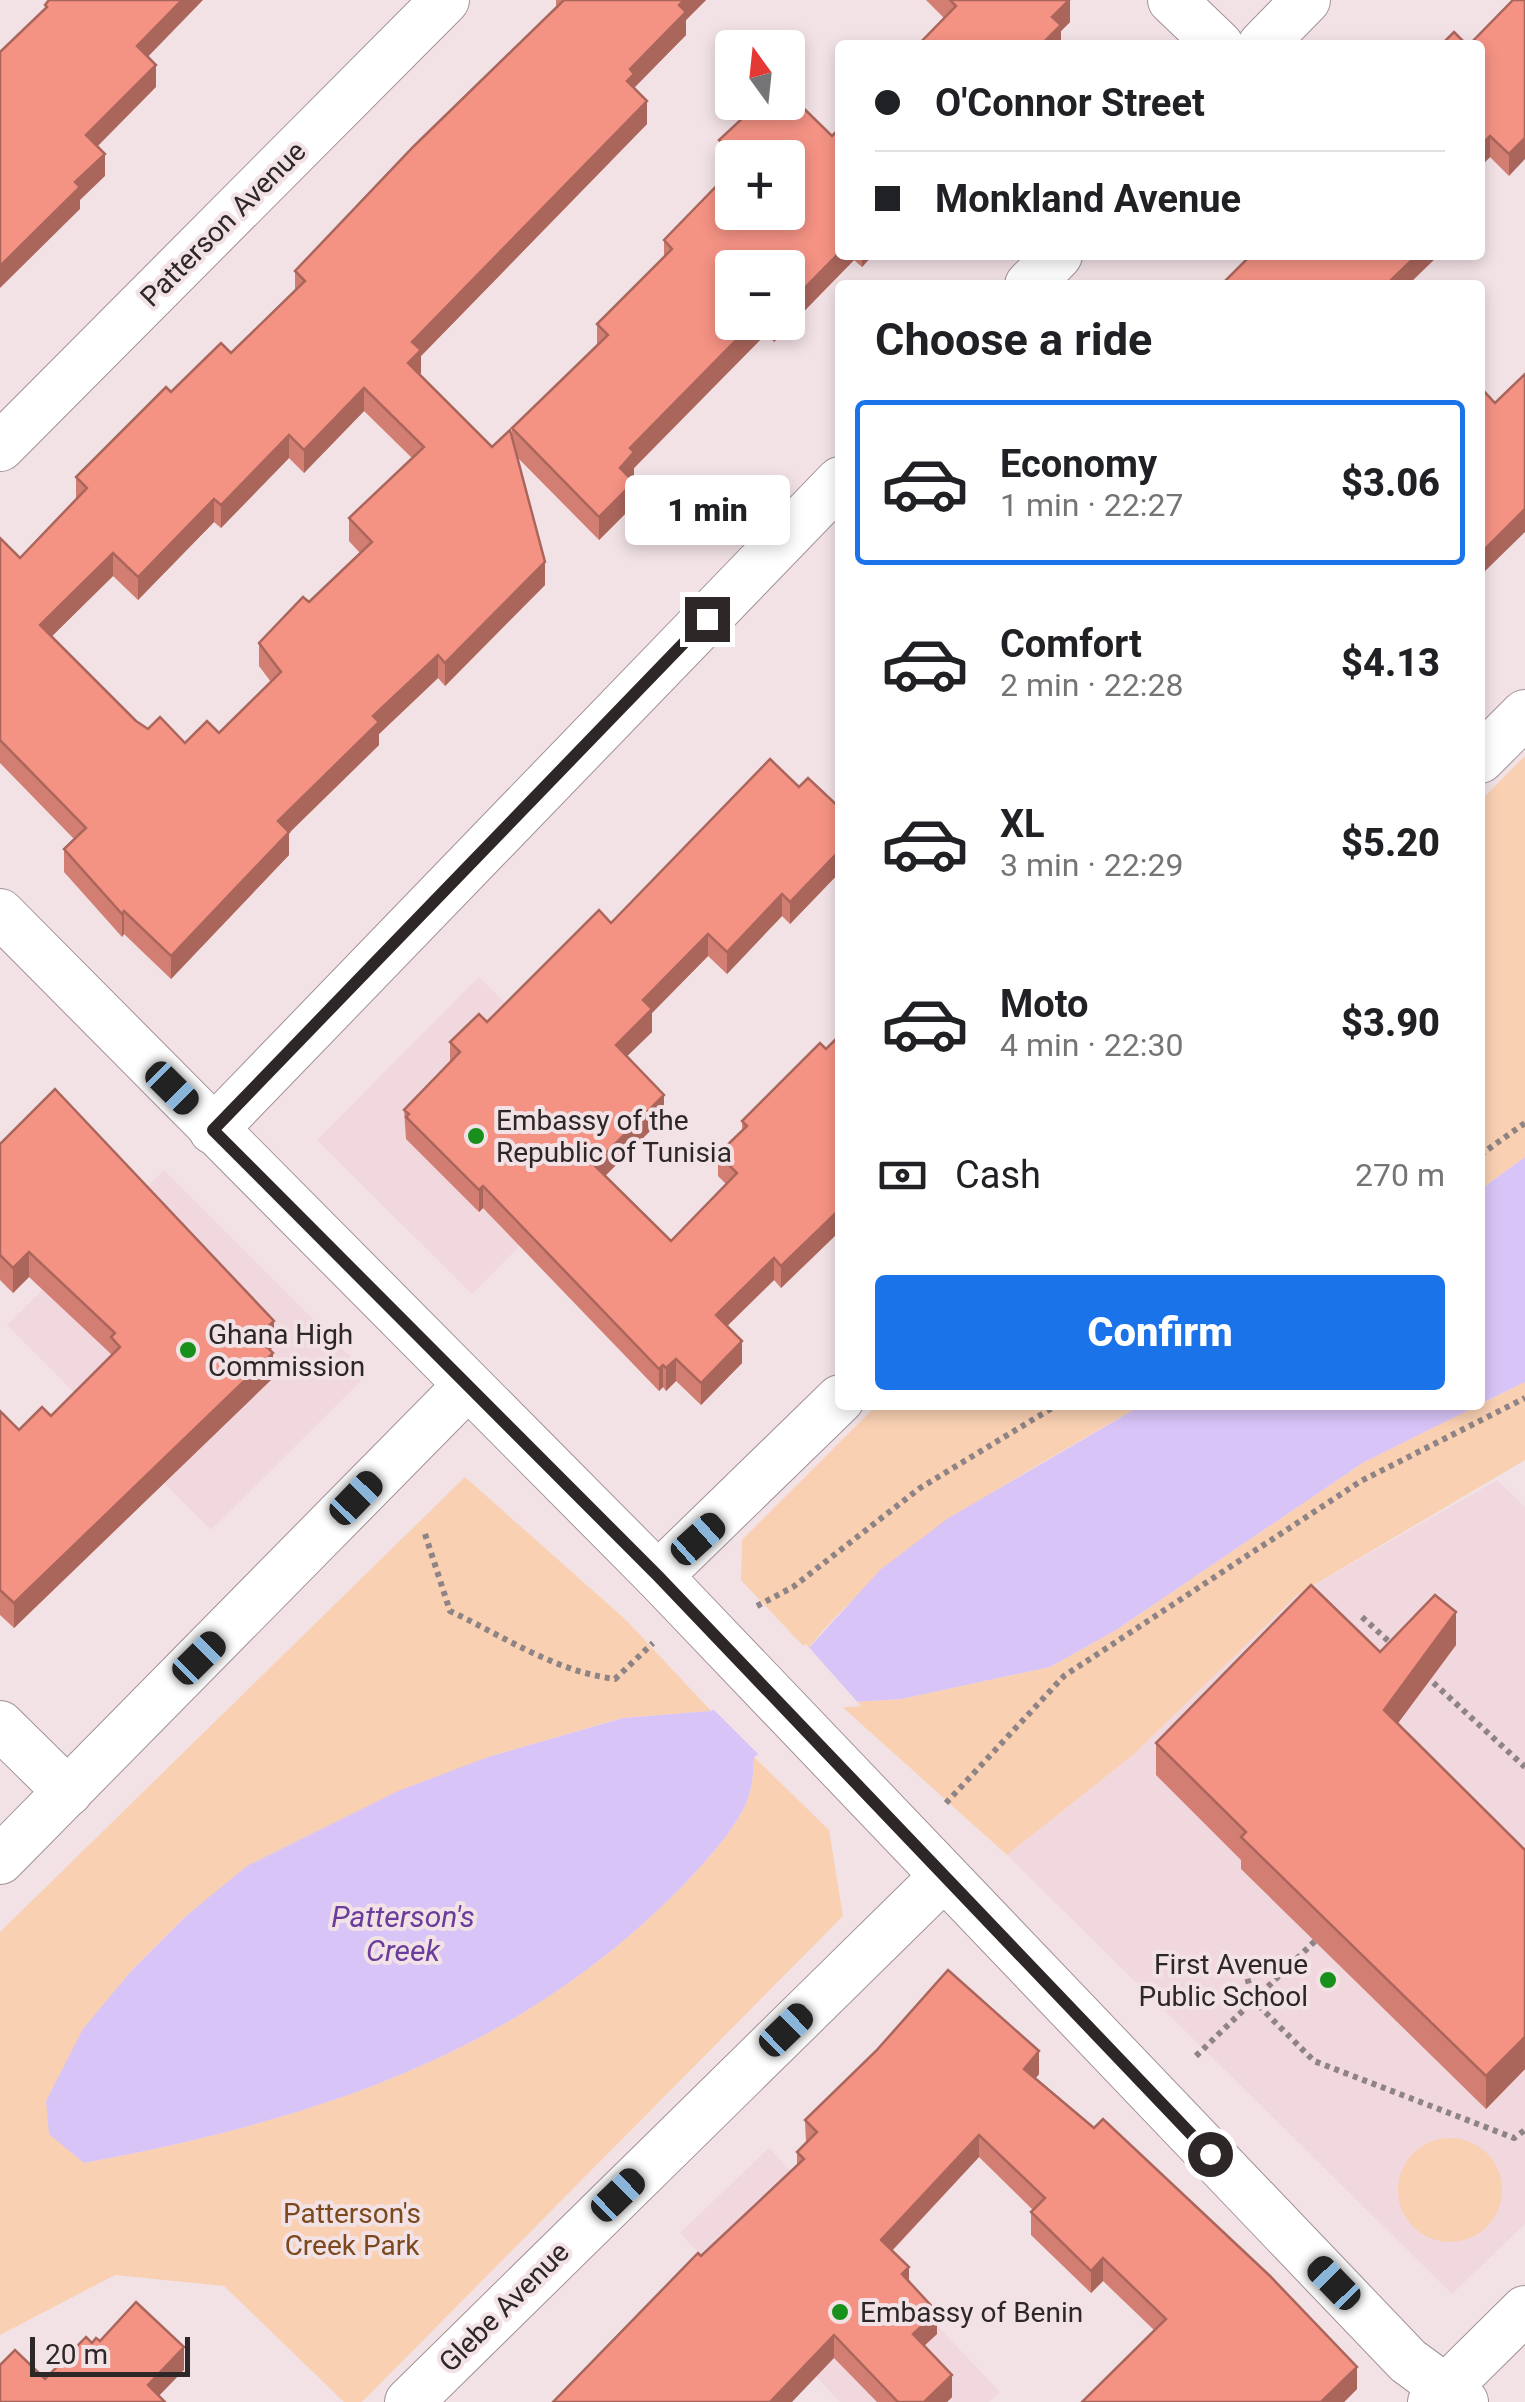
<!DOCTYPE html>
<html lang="en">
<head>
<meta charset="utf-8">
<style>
  :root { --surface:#fff; --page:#f6f6f6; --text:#202124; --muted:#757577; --line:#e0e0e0; --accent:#1a73e8 }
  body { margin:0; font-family:Roboto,sans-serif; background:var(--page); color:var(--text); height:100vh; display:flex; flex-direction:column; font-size:38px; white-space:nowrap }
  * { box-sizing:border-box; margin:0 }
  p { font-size:32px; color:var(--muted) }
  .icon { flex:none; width:55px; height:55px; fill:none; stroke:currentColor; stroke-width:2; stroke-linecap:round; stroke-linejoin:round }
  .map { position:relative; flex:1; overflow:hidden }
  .sheet { position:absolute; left:835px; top:280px; width:650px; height:1130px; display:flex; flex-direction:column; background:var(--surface); border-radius:10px; box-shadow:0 5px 15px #0003 }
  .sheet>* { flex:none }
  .guide { position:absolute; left:835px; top:40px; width:650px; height:220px; border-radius:10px; box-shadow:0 5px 15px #0003; display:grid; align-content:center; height:220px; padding:0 40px; background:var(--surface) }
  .needle { width:65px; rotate:345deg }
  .buttons { position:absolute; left:715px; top:30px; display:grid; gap:20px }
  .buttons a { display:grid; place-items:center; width:90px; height:90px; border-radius:10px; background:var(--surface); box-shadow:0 5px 15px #0003; font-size:50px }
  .scale { position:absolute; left:30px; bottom:25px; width:160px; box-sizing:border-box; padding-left:10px; border:5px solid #2d2728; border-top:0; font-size:28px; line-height:35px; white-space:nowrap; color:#2d2728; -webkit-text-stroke:8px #f2e2e6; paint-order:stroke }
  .end { position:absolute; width:45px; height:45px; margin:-22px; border:12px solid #2d2728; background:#fff; box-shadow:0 0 0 5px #fff }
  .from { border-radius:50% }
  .bubble { position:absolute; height:70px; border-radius:10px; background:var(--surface); box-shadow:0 5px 15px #0003; font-size:32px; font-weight:800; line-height:70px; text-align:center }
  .car { position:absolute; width:30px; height:60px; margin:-30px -15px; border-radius:12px; box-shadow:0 0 8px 2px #0007; background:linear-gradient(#222 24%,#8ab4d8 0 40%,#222 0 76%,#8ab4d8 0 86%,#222 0) }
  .guide b { display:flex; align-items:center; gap:35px; height:95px; font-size:38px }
  .guide b+b { border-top:2px solid var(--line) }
  .guide i { width:25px; height:25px; background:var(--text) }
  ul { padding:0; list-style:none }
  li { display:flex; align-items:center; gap:30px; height:165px; margin:0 20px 15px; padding:0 20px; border:5px solid transparent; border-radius:10px }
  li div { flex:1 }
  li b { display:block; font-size:38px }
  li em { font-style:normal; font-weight:800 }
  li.on { border-color:var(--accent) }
  li>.icon { width:90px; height:90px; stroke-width:1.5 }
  h2 { padding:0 40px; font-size:45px; line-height:120px }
  .pay { display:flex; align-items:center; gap:25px; height:110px; padding:0 40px; font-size:38px }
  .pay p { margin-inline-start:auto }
  .primary-button { display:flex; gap:20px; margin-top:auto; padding:20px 40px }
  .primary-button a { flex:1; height:115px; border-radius:10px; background:var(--accent); color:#fff; font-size:40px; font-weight:800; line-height:115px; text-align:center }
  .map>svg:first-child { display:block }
  .built { fill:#f1d7de }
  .green { fill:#f9d0b2 }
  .water { fill:#d8c4f7 }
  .pier { fill:#f2e2e6 }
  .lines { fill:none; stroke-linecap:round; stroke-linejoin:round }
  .street-casing { stroke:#a29296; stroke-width:50 }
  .path { stroke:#8e8385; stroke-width:6; stroke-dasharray:5 5; stroke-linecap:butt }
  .street { stroke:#fff; stroke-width:48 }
  .wall { fill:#d27e72; fill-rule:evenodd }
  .shaded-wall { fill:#ab665c }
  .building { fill:#f49284; stroke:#ab665c; stroke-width:2.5; fill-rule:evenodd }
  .route { stroke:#2d2728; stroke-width:12 }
  .poi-dot { fill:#1a901c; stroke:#f2e2e6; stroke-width:4 }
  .labels { text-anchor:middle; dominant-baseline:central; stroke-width:8; stroke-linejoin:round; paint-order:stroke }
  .street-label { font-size:28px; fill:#2d2728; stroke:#f2e2e6 }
  .poi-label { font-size:28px; fill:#2d2728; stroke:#f2e2e6; text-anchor:start }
  .park-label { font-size:28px; fill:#7c481d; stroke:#f2e2e6 }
  .water-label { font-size:30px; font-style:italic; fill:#6a3c9b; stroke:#f2e2e6 }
</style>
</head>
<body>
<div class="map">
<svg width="1525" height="2402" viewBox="0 0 1525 2402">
  <rect width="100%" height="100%" fill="#f2e2e6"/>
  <g class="built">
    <polygon points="479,977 634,1131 472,1294 317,1140"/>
    <polygon points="164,1170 368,1374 211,1530 7,1325"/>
    <polygon points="1497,1480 1525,1507 1525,2224 1452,2294 1007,1855 1133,1755 1297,1595"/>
    <polygon points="769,2148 1000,2392 989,2402 840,2402 680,2233"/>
  </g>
  <g class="green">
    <polygon points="1525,756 1525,1157 1480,1190 1480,801"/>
    <polygon points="1525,1382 1525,1460 1297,1595 1133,1755 1007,1855 838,1703 901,1699 1050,1667 1116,1630 1364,1462"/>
    <path d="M877 1405H1142C1020 1476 897 1538 807 1650L741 1580 742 1540Z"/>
    <path d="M465 1477 627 1621 711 1711 622 1718 488 1757 186 1916 132 1970 83 2030 84 2163C300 2122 497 2063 660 1908 687 1882 738 1831 749 1795 753 1783 753 1769 754 1757L829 1830 843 1916 362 2402H344L224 2286 115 2275 0 2335V1932Z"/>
    <circle cx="1450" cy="2190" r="52"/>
  </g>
  <g class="water">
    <polygon points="1525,1157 1525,1382 1480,1404 1480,1190"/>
    <path d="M1142 1405H1479L1364 1462 1116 1630 1050 1667 901 1699 837 1703 754 1757C753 1769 753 1783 749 1795 738 1831 687 1882 660 1908 497 2063 300 2122 84 2163L49 2134 46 2101 83 2029 132 1970 186 1916 247 1866 398 1791 488 1757 623 1718 711 1711 807 1650 880 1570 947 1519Z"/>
  </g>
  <polygon class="pier" points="806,1644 861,1706 839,1708 762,1758 710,1706"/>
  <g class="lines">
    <g class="street-casing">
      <g id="street">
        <polyline points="1172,0 1219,45"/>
        <polyline points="1262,45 1306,0"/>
        <polyline points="1029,285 1058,255"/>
        <polyline points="0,447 445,0"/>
        <polyline points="1480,759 1525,714"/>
        <polyline points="0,913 658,1576 1408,2361 1464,2402"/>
        <polyline points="213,1130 840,481"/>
        <polyline points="658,1576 840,1399"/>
        <polyline points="0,1725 68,1792"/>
        <polyline points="0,1860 466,1387"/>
        <polyline points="409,2402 943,1877"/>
        <polyline points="1432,2402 1525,2310"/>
      </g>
    </g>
    <g class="path">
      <polyline points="1480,1155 1525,1123"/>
      <path d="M425 1534 450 1611C505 1637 554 1671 615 1679L653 1643"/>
      <polyline points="757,1606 793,1587 920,1488 1057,1405"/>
      <polyline points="1362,1617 1395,1647"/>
      <polyline points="1426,1676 1525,1767"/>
      <polyline points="946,1803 1064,1676 1361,1481 1525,1398"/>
      <polyline points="1245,1969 1253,2000 1314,2061 1514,2138 1525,2130"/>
      <polyline points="1196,2056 1315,1941"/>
    </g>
    <use href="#street" class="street"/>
  </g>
  <g class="wall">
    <path d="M556 0H706L686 20V35L634 88 647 101V124L421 356V373L419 375 492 447 510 430 512 438V428L597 346V324L664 257V240L729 174 719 163V140L743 118V112L753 102H788V93L832 136 840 128V255H873L862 267 854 260 774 342 766 334 634 468V475L631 479 634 482V505L599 540 516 456 545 562V585L445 686 438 678 379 734V745L289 833V855L171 979 124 934 122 937 64 872V849L74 839 0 763V538L20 558 76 500V477L166 387 171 392 221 343 231 353 295 290V271L414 146 556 8ZM732 158H788V212H732ZM732 268H788V322H732ZM364 411 412 458 349 518V541L360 553 309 602 303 597 259 643V666L271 682 219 733 207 721 185 743 160 717 148 729 136 721 51 637 113 576 138 600 214 522 221 528 289 458 304 473Z"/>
    <polygon points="926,0 1070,0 1070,22 1061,31 1061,45 944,18"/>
    <polygon points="1513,0 1509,176 1490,157 1480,167 1480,45"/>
    <polygon points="799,787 840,808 840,872 790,924 782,916 727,974 708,956 652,1013 652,1032 627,1056 664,1117 605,1176 671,1241 726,1184 718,1176 718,1154 742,1130 742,1121 826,1049 840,1035 840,1231 781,1288 774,1280 727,1326 742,1363 701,1405 676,1381 666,1391 663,1387 659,1391 483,1208 479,1212 406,1139 404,1110 450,1062 450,1042 487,1022 611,923"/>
    <polygon points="0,1144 274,1346 270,1350 273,1378 14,1628 0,1615 0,1411 19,1430 51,1416 111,1356 111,1354 29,1277 13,1293 0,1280"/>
    <polygon points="1456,1645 1398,1723 1525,1850 1525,2069 1486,2109 1241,1869 1241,1860 1156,1775 1156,1743 1380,1652"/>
    <polygon points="1039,2074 1035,2079 1357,2389 1344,2402 1082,2402 1154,2330 1103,2281 1091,2293 1031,2235 1031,2212 1033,2210 979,2157 892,2251 937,2334 924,2346 952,2397 947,2402 877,2402 834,2358 701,2256 797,2165 797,2152 806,2143 805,2120"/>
  </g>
  <g class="shaded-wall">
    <polygon points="182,0 203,0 137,68 137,46"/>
    <polygon points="684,0 706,0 686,20 686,35 634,88 627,81 630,69"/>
    <polygon points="1070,0 1070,22 1061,31 1061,45 1041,45 1052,17"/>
    <polygon points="156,65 156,87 86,158 86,135"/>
    <polygon points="647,101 647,124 421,356 421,373 408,386 408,363 412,342"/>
    <polygon points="1490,136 1490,157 1480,167 1480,146"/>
    <polygon points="1525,138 1525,159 1509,176 1509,154"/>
    <polygon points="105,154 105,176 80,200 80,209 0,288 0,266 75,182"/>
    <polygon points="840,252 840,255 854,255 854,260 774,342 774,322 788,322 788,305"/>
    <polygon points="862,255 873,255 862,267"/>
    <polygon points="1417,255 1439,255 1408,285 1386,285"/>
    <polygon points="754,322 766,322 766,334 634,468 634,475 620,490 620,468 630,448"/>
    <polygon points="364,388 364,411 304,473 304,450"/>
    <polygon points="289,435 289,458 221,528 221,505"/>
    <polygon points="634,482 634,505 599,540 599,517"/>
    <polygon points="214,499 214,522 138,600 138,577"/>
    <polygon points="1525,509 1525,532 1480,576 1480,554"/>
    <polygon points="113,553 113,576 40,648 40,625"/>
    <polygon points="545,562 545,585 445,686 445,663"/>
    <polygon points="438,655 438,678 379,734 379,745 289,833 289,855 171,979 171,956 278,821 373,716"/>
    <polygon points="840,850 840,872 790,924 790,902"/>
    <polygon points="782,894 782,916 727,974 727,952"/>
    <polygon points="124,911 124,934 122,937 122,914"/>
    <polygon points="708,934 708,956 652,1013 652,1032 616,1067 616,1045 643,1000"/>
    <polygon points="664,1095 664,1117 594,1187 594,1165"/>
    <polygon points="483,1186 483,1208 479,1212 479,1190"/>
    <polygon points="840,1209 840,1231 781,1288 781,1266"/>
    <polygon points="29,1252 29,1277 13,1293 13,1268"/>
    <polygon points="774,1258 774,1280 716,1337 716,1315"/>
    <polygon points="274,1321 274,1346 257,1362 257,1337"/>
    <polygon points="742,1341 742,1363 701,1405 701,1383"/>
    <polygon points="273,1353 273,1378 14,1628 14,1603"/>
    <polygon points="676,1359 676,1381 666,1391 666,1368"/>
    <polygon points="663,1365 663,1387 659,1391 659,1369"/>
    <polygon points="1456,1612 1456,1645 1384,1742 1384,1710"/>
    <polygon points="1525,2037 1525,2069 1486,2109 1486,2076"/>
    <polygon points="1039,2051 1039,2074 1024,2092 1024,2069"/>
    <polygon points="979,2135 979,2157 881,2262 881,2240"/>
    <polygon points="1103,2258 1103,2281 1091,2293 1091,2271"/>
    <polygon points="909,2267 909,2290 902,2274"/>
    <polygon points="937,2312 937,2334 913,2356 913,2334"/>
    <polygon points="834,2335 834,2358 792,2402 770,2402"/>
    <polygon points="184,2347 184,2370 153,2402 148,2385"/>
    <polygon points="1357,2367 1357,2389 1344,2402 1321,2402"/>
    <polygon points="952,2375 952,2397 947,2402 924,2402"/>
  </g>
  <g class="building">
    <polygon points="49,0 182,0 137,46 156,65 86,135 105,154 75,182 80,187 0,266 0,52 47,7 45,5"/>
    <path d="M564 0H684L679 5 686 12 630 69 634 74 627 81 647 101 412 342 421 350 408 363 492 447 510 430 545 562 445 663 438 655 373 716 379 722 278 821 289 832 171 956 124 911 122 914 64 849 86 828 0 740V538L20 558 87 488 76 477 166 387 171 392 221 343 231 353 305 281 295 271 414 146ZM364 388 424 447 349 518 372 542 309 602 303 597 259 643 281 672 219 733 207 721 185 743 160 717 148 729 136 721 40 625 113 553 138 577 214 499 221 505 289 435 304 450Z"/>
    <polygon points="950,0 1069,0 1052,17 1061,25 1041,45 918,45 956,6"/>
    <polygon points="1513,0 1525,0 1525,138 1509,154 1490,136 1480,146 1480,45 1469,45"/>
    <polygon points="1454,32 1467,45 1441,45"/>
    <polygon points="788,93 832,136 840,128 840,252 788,305 788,268 732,268 732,322 754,322 630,448 634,452 620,468 634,482 599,517 512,428 608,335 597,324 672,249 664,240 732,170 732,212 788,212 788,158 735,158 719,140 746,115 743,112 753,102 788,102"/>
    <polygon points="1251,255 1417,255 1386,285 1221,285"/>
    <polygon points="1525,374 1525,509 1480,554 1480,387 1495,403"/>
    <polygon points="770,759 799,787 808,778 840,808 840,850 790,902 782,894 727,952 708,934 643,1000 652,1009 616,1045 664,1095 594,1165 671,1241 737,1173 718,1154 747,1126 742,1121 820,1043 826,1049 840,1035 840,1209 781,1266 774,1258 716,1315 742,1341 701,1383 676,1359 666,1368 663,1365 659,1369 483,1186 479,1190 406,1117 409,1114 404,1110 460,1052 450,1042 479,1014 487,1022 599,910 611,923"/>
    <polygon points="55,1089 274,1321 257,1337 273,1353 14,1603 0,1590 0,1411 19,1430 42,1407 51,1416 120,1347 111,1337 115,1333 29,1252 13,1268 0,1255 0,1144"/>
    <polygon points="1311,1585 1380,1652 1435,1595 1456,1612 1384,1710 1525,1850 1525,2037 1486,2076 1241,1837 1246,1832 1156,1743"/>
    <polygon points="948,1970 1039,2051 1024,2069 1094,2128 1103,2119 1270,2276 1357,2367 1321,2402 1082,2402 1166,2319 1103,2258 1091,2271 1031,2212 1045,2198 979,2135 881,2240 909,2267 902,2274 937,2312 913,2334 952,2375 924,2402 898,2402 834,2335 770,2402 553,2402 698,2253 701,2256 804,2159 797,2152 817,2132 805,2120 876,2051"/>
    <polygon points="136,2302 184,2347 148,2385 165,2402 0,2402 0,2365 15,2350 45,2379 86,2337 92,2343 96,2338 100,2341"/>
  </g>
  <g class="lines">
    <polyline class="route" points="707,619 213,1130 658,1576 1210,2154"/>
  </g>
  <g class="poi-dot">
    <circle cx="476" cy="1136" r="10"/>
    <circle cx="188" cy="1350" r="10"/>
    <circle cx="1328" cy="1980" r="10"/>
    <circle cx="840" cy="2312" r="10"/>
  </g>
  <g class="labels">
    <g class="street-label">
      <text transform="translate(223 224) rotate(-45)">Patterson Avenue</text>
      <text transform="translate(504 2307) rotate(-45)">Glebe Avenue</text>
    </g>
    <g class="poi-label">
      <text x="496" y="1120">Embassy of the<tspan x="496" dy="32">Republic of Tunisia</tspan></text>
      <text x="208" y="1334">Ghana High<tspan x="208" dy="32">Commission</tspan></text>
      <text x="1308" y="1964" text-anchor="end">First Avenue<tspan x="1308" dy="32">Public School</tspan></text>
      <text x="860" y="2312">Embassy of Benin</text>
    </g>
    <g class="park-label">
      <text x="352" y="2213">Patterson's<tspan x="352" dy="32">Creek Park</tspan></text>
    </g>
    <g class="water-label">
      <text x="403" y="1916">Patterson's<tspan x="403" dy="34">Creek</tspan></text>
    </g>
  </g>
</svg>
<div class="buttons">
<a><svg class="needle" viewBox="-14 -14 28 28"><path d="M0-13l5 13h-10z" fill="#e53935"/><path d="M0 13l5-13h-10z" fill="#757577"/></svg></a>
<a>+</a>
<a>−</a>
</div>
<div class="scale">20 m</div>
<i class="end from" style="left:1210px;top:2154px"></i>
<i class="end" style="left:707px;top:619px"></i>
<div class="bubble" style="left:625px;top:475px;width:165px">1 min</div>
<i class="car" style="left:172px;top:1088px;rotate:135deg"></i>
<i class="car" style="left:356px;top:1498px;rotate:44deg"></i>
<i class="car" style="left:698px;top:1539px;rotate:48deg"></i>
<i class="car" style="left:199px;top:1658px;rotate:45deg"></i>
<i class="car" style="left:786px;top:2030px;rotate:46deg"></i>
<i class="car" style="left:618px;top:2195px;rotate:46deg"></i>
<i class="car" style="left:1334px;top:2283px;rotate:316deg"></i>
<div class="guide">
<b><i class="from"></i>O'Connor Street</b>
<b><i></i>Monkland Avenue</b>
</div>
<section class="sheet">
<h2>Choose a ride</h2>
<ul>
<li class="on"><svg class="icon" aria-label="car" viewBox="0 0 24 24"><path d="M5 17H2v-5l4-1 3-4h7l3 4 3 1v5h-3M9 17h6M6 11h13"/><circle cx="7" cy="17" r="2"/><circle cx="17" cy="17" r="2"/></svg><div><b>Economy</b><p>1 min · 22:27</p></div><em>$3.06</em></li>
<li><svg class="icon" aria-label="car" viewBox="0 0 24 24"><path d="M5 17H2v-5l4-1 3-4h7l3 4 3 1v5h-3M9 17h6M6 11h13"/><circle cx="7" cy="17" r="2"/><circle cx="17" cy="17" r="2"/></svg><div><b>Comfort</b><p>2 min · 22:28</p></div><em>$4.13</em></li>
<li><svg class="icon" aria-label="car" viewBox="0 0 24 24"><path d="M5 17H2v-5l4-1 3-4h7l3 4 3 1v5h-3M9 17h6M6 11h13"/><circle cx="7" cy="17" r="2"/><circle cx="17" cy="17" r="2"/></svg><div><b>XL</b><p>3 min · 22:29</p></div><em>$5.20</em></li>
<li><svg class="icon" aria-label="car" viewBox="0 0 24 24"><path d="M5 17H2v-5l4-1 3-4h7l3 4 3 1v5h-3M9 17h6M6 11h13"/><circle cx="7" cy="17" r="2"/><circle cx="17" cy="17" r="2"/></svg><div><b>Moto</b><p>4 min · 22:30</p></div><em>$3.90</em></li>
</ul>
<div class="pay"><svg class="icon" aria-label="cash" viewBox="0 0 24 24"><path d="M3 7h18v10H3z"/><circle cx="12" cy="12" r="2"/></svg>Cash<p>270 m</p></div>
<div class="primary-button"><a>Confirm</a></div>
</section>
</div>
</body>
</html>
